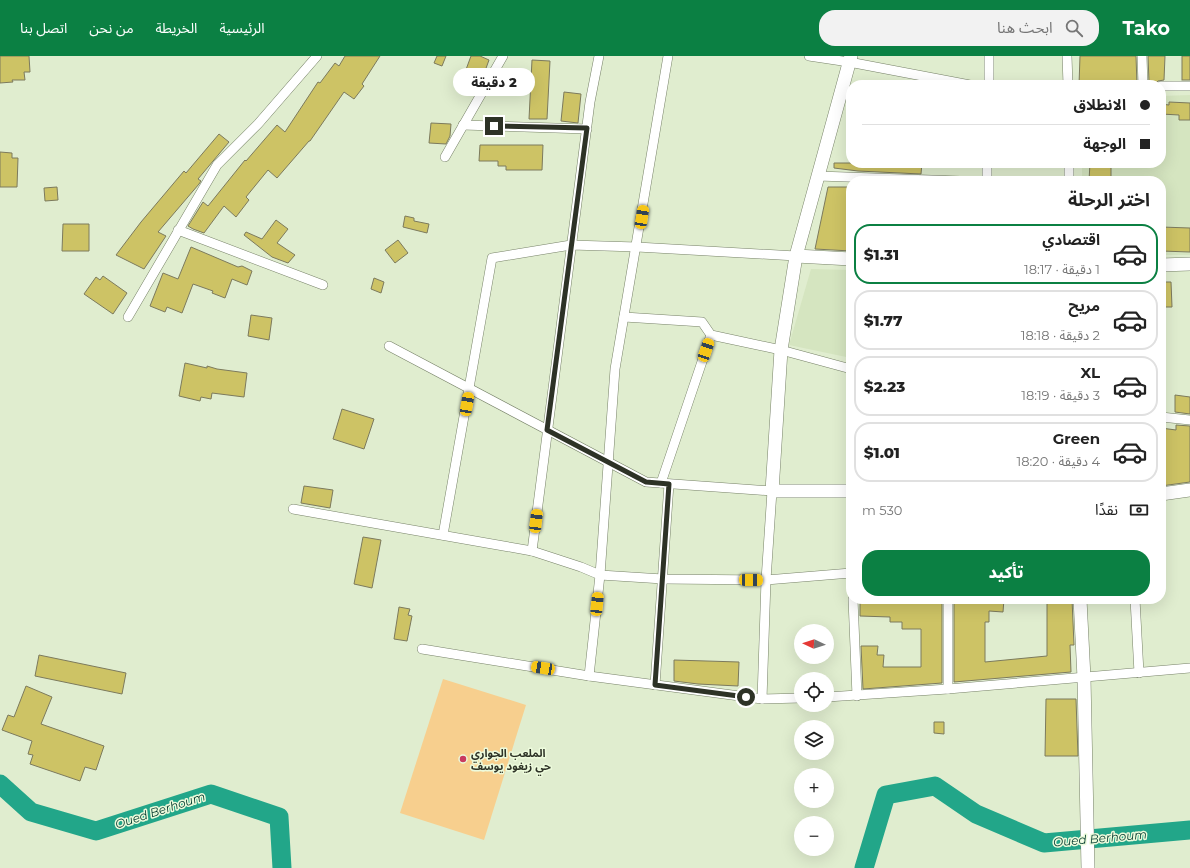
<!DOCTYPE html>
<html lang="ar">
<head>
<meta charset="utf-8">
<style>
  :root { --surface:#fff; --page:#f2f2f2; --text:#222; --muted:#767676; --line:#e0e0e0; --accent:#0b8043 }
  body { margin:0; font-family:Montserrat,"Noto Sans Arabic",sans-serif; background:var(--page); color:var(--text); direction:rtl; height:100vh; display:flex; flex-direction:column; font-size:15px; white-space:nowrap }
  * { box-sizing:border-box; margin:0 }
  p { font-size:13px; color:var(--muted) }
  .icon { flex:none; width:22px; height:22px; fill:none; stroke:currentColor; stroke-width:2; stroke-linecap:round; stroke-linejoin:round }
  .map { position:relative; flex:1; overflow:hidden; direction:ltr }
  .panel { position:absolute; left:846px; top:120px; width:320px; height:428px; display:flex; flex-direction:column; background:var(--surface); border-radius:16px; box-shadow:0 4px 16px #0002; direction:rtl }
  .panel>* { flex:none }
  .top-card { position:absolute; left:846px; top:24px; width:320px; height:88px; border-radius:16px; box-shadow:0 4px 16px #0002; direction:rtl; display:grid; align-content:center; height:88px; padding:0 16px; background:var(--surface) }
  .needle { width:26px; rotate:274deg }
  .controls { position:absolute; left:794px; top:568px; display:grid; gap:8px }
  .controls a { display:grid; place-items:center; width:40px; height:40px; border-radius:50%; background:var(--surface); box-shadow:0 4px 16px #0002; font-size:20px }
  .end { position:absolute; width:18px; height:18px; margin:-9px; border:5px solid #2d3226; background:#fff; box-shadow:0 0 0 2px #fff }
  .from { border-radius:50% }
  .bubble { position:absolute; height:28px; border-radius:14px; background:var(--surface); box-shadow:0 4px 16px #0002; font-size:13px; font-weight:800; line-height:28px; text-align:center; direction:rtl }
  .car { position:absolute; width:12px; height:24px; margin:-12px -6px; border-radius:5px; box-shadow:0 0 3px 1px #0007; background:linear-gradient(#f5c518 24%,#345 0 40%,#f5c518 0 76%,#345 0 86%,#f5c518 0) }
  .top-card b { display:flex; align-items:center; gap:14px; height:38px; font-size:15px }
  .top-card b+b { border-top:1px solid var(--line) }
  .top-card i { width:10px; height:10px; background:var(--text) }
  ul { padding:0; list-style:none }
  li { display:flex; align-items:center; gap:12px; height:60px; margin:0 8px 6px; padding:0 8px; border:2px solid var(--line); border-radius:16px }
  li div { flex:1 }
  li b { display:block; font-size:15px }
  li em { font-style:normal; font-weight:800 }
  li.on { border-color:var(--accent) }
  li>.icon { width:36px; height:36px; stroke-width:1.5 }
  h2 { padding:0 16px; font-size:18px; line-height:48px }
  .pay { display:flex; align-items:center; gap:10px; height:44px; padding:0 16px; font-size:15px }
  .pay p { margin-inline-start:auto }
  .primary-button { display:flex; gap:8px; margin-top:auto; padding:8px 16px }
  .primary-button a { flex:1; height:46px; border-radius:16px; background:var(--accent); color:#fff; font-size:16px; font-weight:800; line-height:46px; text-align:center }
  header { display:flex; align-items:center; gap:24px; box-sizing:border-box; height:56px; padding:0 20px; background:var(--accent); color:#fff }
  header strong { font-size:19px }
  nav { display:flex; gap:22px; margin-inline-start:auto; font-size:14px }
  .search { width:280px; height:36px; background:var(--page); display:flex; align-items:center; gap:10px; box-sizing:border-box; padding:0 14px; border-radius:16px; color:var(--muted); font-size:15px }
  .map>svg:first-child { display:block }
  .built { fill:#d5e5c0 }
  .green { fill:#f7cf8e }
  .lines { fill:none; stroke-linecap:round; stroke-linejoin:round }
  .river { stroke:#22a689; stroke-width:19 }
  .building { fill:#cdc365; stroke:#7c7a5d }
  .street-casing { stroke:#778268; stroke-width:10 }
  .secondary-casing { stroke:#778268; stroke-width:14 }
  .street { stroke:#fff; stroke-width:9 }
  .secondary { stroke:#fff; stroke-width:13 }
  .route { stroke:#2d3226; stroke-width:5 }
  .poi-dot { fill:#c93a5f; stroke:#edfbdc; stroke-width:1.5 }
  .labels { text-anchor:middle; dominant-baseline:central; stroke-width:3; stroke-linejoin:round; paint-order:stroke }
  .poi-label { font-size:11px; font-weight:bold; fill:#2d3226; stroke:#edfbdc; text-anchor:start }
  .water-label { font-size:12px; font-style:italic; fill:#013a2e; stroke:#edfbdc }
</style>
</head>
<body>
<header>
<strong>Tako</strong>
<div class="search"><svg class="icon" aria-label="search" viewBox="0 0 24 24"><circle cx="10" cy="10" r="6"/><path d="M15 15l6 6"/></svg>ابحث هنا</div>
<nav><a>الرئيسية</a><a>الخريطة</a><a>من نحن</a><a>اتصل بنا</a></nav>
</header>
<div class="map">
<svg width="1190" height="812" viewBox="0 0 1190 812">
  <rect width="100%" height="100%" fill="#e0edcf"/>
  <g class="built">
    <polygon points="1190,39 1190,199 1161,199 1161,125 1082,125 1082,107 1161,107 1161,40"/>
    <polygon points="811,213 851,214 851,302 789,289"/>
  </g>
  <polygon class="green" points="443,623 526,649 484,784 400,757"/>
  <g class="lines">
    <g class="river">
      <polyline points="0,728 31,756 96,775 211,738 279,761 282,812"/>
      <polyline points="864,812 886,739 935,730 976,758 1044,787 1190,774"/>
    </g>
  </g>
  <g class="building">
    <polygon points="0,0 29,0 30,16 24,16 25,24 12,24 13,26 0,27"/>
    <polygon points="345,0 380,0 362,28 364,30 354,43 344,36 310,85 309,85 277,122 268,114 246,141 249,144 236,161 224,150 204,177 193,173 188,170 203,146 208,150 245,104 246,105 277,69 285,76 318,26 320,27 335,7 339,10"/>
    <polygon points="437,0 446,0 442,10 434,7"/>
    <polygon points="471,0 480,0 489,4 481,26 464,19"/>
    <polygon points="1080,0 1136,0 1137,29 1079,29"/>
    <polygon points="1148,0 1165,0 1164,24 1158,25 1156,27 1149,26"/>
    <rect x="1182" y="0" width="8" height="24"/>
    <polygon points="532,4 550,5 547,63 529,63"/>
    <polygon points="564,36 581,38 578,67 561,65"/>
    <polygon points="1169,46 1190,47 1190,64 1179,64 1179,59 1161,58 1161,48 1169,49"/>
    <polygon points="431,67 451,68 450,80 446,88 429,87"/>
    <polygon points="219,78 229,86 198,123 201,125 199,128 158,176 166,180 144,213 116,199 141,166 184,115 186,117"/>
    <polygon points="480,89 543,89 542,114 506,114 506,110 498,110 498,105 479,105"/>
    <polygon points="0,96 12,97 12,102 18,102 17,131 0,131"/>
    <polygon points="834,107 922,107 921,118 858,115 834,112"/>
    <polygon points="1090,107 1104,107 1104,110 1111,110 1111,125 1089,125"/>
    <polygon points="57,131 58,144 45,145 44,132"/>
    <polygon points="828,131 851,131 851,195 815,193"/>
    <polygon points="405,160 414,162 414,165 429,168 427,177 403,171"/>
    <polygon points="276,164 288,173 277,187 295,199 288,207 272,201 244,179 246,176 262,183"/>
    <polygon points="63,168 89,168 89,195 62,195"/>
    <polygon points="1161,171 1190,172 1190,196 1161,195"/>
    <polygon points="398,184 408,197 395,207 385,194"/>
    <polygon points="191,191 238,211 242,210 252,215 247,229 232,223 225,242 212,237 213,235 193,228 182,257 167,251 165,256 150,250 163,217 178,223"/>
    <polygon points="103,220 127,237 113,258 84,238 96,221 100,224"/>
    <polygon points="374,222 384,226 381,237 371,233"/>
    <polygon points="1161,226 1171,226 1172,251 1161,251"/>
    <polygon points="251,259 272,262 269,284 248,280"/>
    <polygon points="185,307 207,312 207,310 217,313 247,317 244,341 212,337 211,343 201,341 200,345 179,340"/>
    <polygon points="1175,339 1190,341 1190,358 1175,356"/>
    <polygon points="342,353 374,363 364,393 333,383"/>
    <polygon points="1176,369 1190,370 1190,426 1161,430 1161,372 1176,374"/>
    <polygon points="304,430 333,434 330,452 301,447"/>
    <polygon points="363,481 381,484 372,532 354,528"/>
    <polygon points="860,543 942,543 942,627 863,633 861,590 878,590 877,599 884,599 883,611 921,611 921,573 902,573 902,566 890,566 890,561 860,560"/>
    <polygon points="954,543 1004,543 1003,556 989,555 989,566 985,566 985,606 1047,600 1047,543 1072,543 1074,589 1070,589 1071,616 954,626"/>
    <polygon points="399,551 410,553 408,559 412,560 407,585 394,583"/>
    <polygon points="39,599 126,617 122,638 35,620"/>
    <polygon points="674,604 739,606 738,630 698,628 674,625"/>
    <polygon points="26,630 52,641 41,668 104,690 96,714 85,711 80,725 30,708 33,699 28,698 32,685 2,674 8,659 14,661"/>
    <polygon points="1046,643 1076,643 1078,700 1045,700"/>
    <polygon points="934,666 944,666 944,678 934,677"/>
  </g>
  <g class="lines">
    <g class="street-casing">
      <g id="street">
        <polyline points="809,0 849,6 970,29"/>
        <polyline points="1067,0 1068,29"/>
        <polyline points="1142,0 1143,29"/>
        <polyline points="989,29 989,0"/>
        <polyline points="1161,30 1190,30"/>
        <polyline points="463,69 587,73"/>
        <polyline points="445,101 503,0"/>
        <polyline points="1069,107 1069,125"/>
        <polyline points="818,120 960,125"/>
        <polyline points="987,125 987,107"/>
        <polyline points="178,174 323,229"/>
        <polyline points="128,261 217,109 258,68 317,0"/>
        <polyline points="624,261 702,266 711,279 781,294 851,313"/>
        <polyline points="389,290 646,426 772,435 766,524 762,643"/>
        <polyline points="1161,361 1190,364"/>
        <polyline points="661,427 711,279"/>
        <polyline points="293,453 532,495 581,511 600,519 663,523 766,524 851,517"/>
        <polyline points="443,479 492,202 571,189 637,191 796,200"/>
        <polyline points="532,495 590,46 599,0"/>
        <polyline points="853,543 857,640"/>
        <polyline points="948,543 948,633"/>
        <polyline points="1135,543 1139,617"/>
        <polyline points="422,593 589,620 762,643 801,642"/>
        <polyline points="589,620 600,519 615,313 668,0"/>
        <polyline points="655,629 669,428"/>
        <polyline points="827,641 948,633 1190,612"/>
      </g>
    </g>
    <g class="secondary-casing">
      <g id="secondary">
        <polyline points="851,0 796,200 781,294 772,435 851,435"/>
        <polyline points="796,200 851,203"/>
        <polyline points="1161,209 1190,208"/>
        <polyline points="1161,438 1190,434"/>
        <polyline points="1080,543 1084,622 1088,812"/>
      </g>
    </g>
    <use href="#street" class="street"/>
    <use href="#secondary" class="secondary"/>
  </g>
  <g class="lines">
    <polyline class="route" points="494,70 587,72 547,374 646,426 669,428 655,629 746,641"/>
  </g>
  <circle class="poi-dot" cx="463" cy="703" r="4"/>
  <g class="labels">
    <g class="poi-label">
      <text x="471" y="697">الملعب الجواري<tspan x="471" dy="13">حي زيغود يوسف</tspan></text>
    </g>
    <g class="water-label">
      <text transform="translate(160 754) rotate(-18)">Oued Berhoum</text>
      <text transform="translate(1100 782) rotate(-5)">Oued Berhoum</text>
    </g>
  </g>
</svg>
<div class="controls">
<a><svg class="needle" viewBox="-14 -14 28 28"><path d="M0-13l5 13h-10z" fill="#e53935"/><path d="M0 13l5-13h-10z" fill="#767676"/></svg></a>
<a><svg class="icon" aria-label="locate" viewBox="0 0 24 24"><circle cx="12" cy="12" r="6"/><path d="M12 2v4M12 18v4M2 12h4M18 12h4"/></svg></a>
<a><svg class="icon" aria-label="layers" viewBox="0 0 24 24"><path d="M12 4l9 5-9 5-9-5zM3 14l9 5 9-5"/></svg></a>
<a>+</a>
<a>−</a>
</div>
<i class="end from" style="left:746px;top:641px"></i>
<i class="end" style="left:494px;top:70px"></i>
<div class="bubble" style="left:453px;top:12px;width:82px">2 دقيقة</div>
<i class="car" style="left:642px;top:161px;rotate:9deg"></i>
<i class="car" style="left:706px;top:294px;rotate:19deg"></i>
<i class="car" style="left:467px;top:348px;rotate:10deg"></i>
<i class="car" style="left:536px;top:465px;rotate:7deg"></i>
<i class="car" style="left:751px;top:524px;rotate:91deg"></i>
<i class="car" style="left:597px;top:548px;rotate:6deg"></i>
<i class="car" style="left:543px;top:612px;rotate:279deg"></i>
<div class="top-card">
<b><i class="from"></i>الانطلاق</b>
<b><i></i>الوجهة</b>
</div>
<section class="panel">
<h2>اختر الرحلة</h2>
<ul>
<li class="on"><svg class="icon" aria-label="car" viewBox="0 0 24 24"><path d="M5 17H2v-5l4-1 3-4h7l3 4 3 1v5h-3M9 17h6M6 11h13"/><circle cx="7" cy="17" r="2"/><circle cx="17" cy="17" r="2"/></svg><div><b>اقتصادي</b><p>1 دقيقة · 18:17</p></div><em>$1.31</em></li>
<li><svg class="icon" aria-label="car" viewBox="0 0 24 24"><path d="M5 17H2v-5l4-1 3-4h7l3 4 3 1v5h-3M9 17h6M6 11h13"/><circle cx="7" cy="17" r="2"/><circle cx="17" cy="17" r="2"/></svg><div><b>مريح</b><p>2 دقيقة · 18:18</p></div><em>$1.77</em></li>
<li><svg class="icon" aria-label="car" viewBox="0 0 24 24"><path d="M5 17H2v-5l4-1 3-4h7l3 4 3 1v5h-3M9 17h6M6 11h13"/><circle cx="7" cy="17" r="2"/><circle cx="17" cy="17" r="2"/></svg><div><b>XL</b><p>3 دقيقة · 18:19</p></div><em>$2.23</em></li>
<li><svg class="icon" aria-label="car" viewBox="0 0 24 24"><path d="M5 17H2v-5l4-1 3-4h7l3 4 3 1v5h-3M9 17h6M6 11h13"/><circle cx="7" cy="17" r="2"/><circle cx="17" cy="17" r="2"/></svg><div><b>Green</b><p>4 دقيقة · 18:20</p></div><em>$1.01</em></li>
</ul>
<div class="pay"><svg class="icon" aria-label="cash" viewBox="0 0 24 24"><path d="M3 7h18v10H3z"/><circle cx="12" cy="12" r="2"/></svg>نقدًا<p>530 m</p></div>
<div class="primary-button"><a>تأكيد</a></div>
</section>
</div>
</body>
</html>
